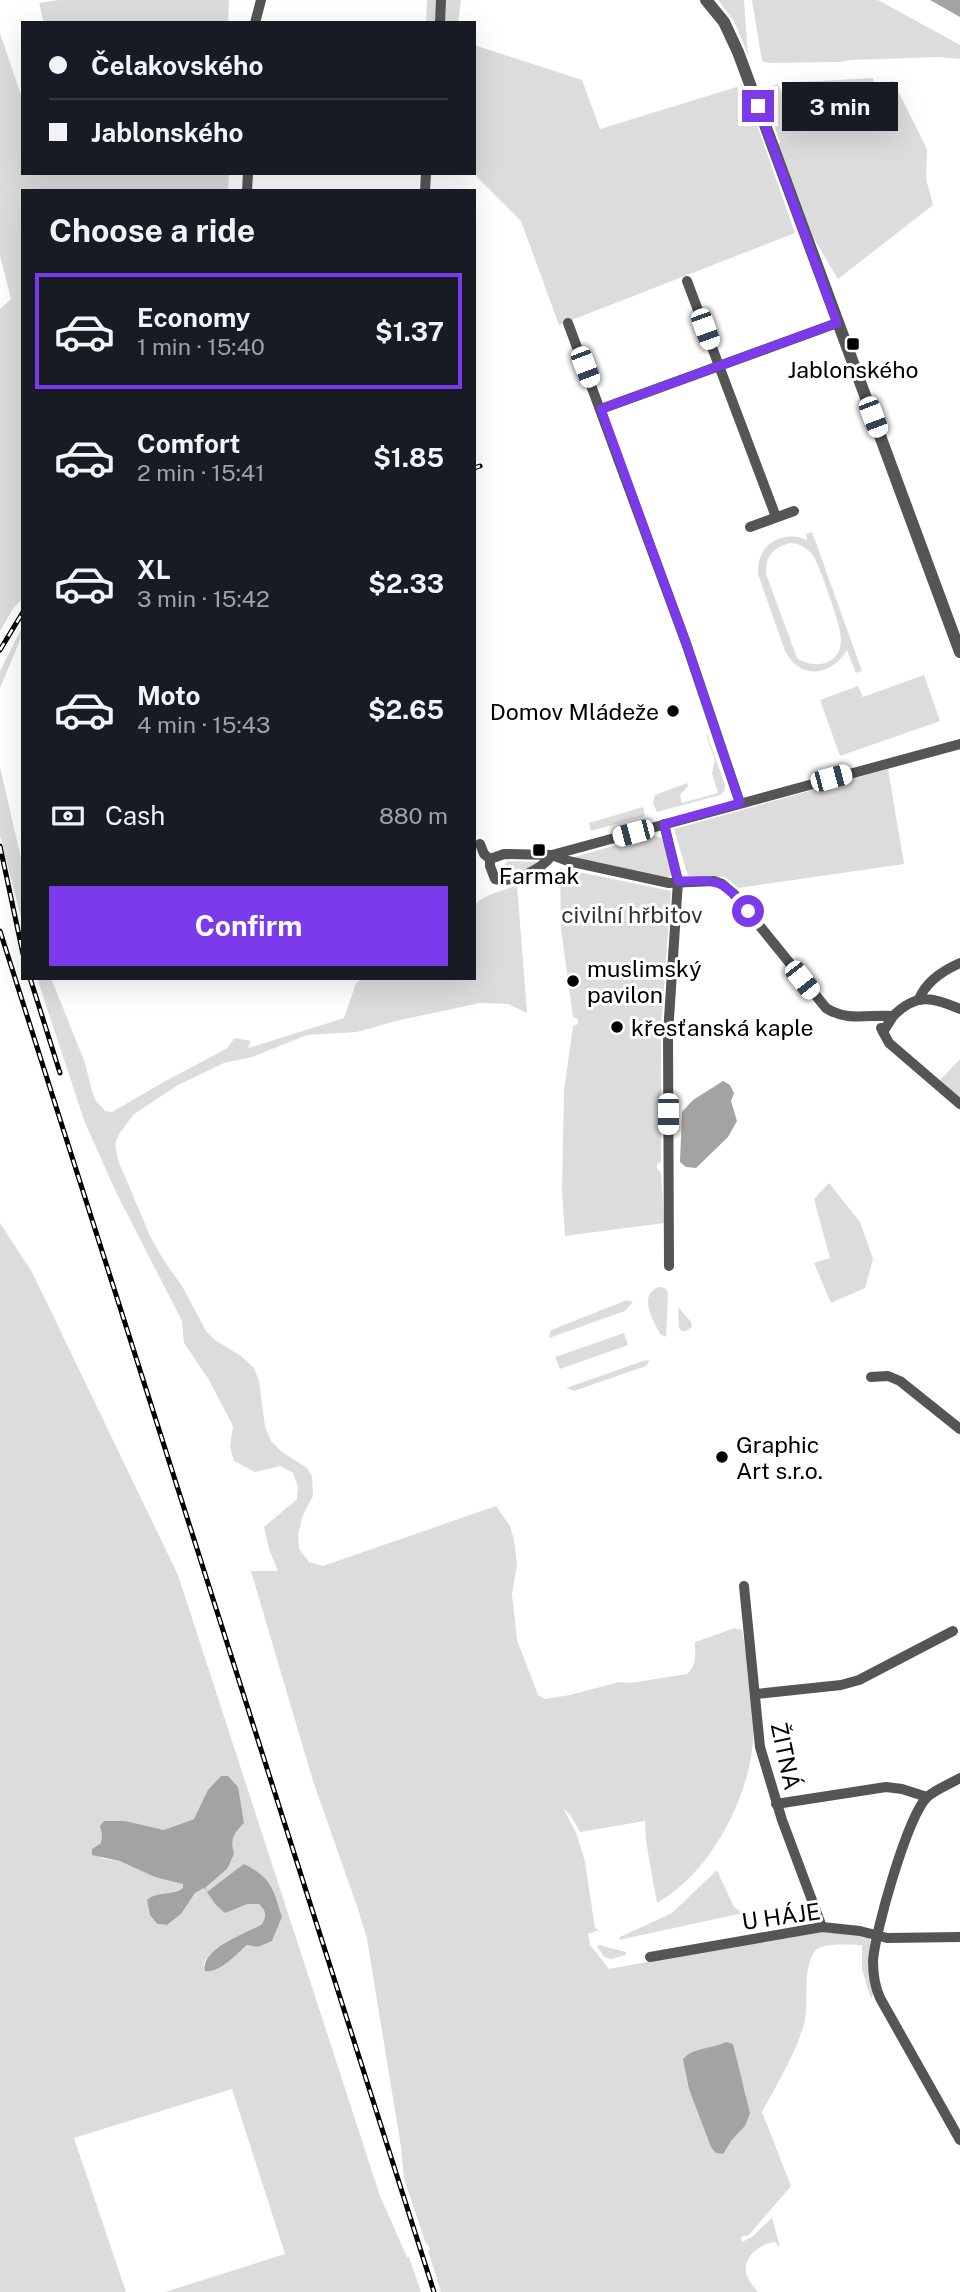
<!DOCTYPE html>
<html lang="en">
<head>
<meta charset="utf-8">
<style>
  :root { --surface:#171b24; --page:#20242c; --text:#f1f3f6; --muted:#9ea1a6; --line:#363941; --accent:#7c3aed }
  body { margin:0; font-family:"Public Sans",sans-serif; background:var(--page); color:var(--text); height:100vh; display:flex; flex-direction:column; font-size:26px; white-space:nowrap }
  * { box-sizing:border-box; margin:0 }
  p { font-size:23px; color:var(--muted) }
  .icon { flex:none; width:38px; height:38px; fill:none; stroke:currentColor; stroke-width:2; stroke-linecap:round; stroke-linejoin:round }
  .map { position:relative; flex:1; overflow:hidden }
  .details { position:absolute; left:21px; top:189px; width:455px; height:791px; display:flex; flex-direction:column; background:var(--surface); border-radius:0px; box-shadow:0 7px 28px #0002 }
  .details>* { flex:none }
  .top-card { position:absolute; left:21px; top:21px; width:455px; height:154px; border-radius:0px; box-shadow:0 7px 28px #0002; display:grid; align-content:center; height:154px; padding:0 28px; background:var(--surface) }
  .end { position:absolute; width:32px; height:32px; margin:-16px; border:9px solid #7c3aed; background:#fff; box-shadow:0 0 0 4px #fff }
  .from { border-radius:50% }
  .bubble { position:absolute; height:49px; border-radius:0px; background:var(--surface); box-shadow:0 7px 28px #0002; font-size:23px; font-weight:700; line-height:49px; text-align:center }
  .car { position:absolute; width:21px; height:42px; margin:-21px -10px; border-radius:9px; box-shadow:0 0 5px 2px #0007; background:linear-gradient(#fff 24%,#345 0 40%,#fff 0 76%,#345 0 86%,#fff 0) }
  .top-card b { display:flex; align-items:center; gap:24px; height:66px; font-size:26px }
  .top-card b+b { border-top:2px solid var(--line) }
  .top-card i { width:18px; height:18px; background:var(--text) }
  ul { padding:0; list-style:none }
  li { display:flex; align-items:center; gap:21px; height:116px; margin:0 14px 10px; padding:0 14px; border:4px solid transparent; border-radius:0px }
  li div { flex:1 }
  li b { display:block; font-size:26px }
  li em { font-style:normal; font-weight:700 }
  li.active { border-color:var(--accent) }
  li>.icon { width:63px; height:63px; stroke-width:1.5 }
  h2 { padding:0 28px; font-size:32px; line-height:84px }
  .pay { display:flex; align-items:center; gap:18px; height:77px; padding:0 28px; font-size:26px }
  .pay p { margin-inline-start:auto }
  .button { display:flex; gap:14px; margin-top:auto; padding:14px 28px }
  .button a { flex:1; height:80px; border-radius:0px; background:var(--accent); color:#fff; font-size:28px; font-weight:700; line-height:80px; text-align:center }
  .map>svg:first-child { display:block }
  .green { fill:#dcdcdc; fill-rule:evenodd }
  .water { fill:#a3a3a3 }
  .lines { fill:none; stroke-linecap:round; stroke-linejoin:round }
  .minor { stroke:#555; stroke-width:10 }
  .tertiary { stroke:#555; stroke-width:12 }
  .rail-casing { stroke:#000; stroke-width:5 }
  .rail { stroke:#fff; stroke-width:2.5; stroke-dasharray:8; stroke-linecap:butt }
  .route { stroke:#7c3aed; stroke-width:9 }
  .poi-dot { fill:#000; stroke:#fff; stroke-width:2.5 }
  .labels { text-anchor:middle; dominant-baseline:central; stroke-width:6; stroke-linejoin:round; paint-order:stroke }
  .poi-label { font-size:23px; fill:#000; stroke:#fff; text-anchor:start }
  .park-label { font-size:23px; fill:#333; stroke:#fff }
  .street-label { font-size:23px; fill:#000; stroke:#fff }
</style>
</head>
<body>
<div class="map">
<svg width="960" height="2292" viewBox="0 0 960 2292">
  <rect width="100%" height="100%" fill="#fff"/>
  <g class="green">
    <polygon points="58,0 229,0 228,23 44,23 39,3"/>
    <polygon points="427,0 438,0 437,23 426,23"/>
    <polygon points="444,0 461,0 458,23 443,23"/>
    <polygon points="718,0 744,0 748,55 734,21"/>
    <polygon points="752,0 878,0 960,45 960,59 939,57 851,60 839,62 769,63 762,61"/>
    <polygon points="0,33 23,101 23,173 229,173 228,191 23,191 23,599 14,607 0,631 0,309 11,299 0,256"/>
    <polygon points="474,45 582,80 600,129 743,85 795,233 559,325 521,221 473,173"/>
    <polygon points="873,78 875,85 893,81 927,149 926,179 933,205 838,279 813,237 778,144 780,142 765,99 771,96 768,87 778,84 782,93 785,92 781,83"/>
    <path d="M812 532 862 671 856 673 847 650C831 676 801 681 785 651L758 574C756 545 782 529 807 540L806 534ZM791 543C800 544 809 548 814 557 820 568 842 628 841 640 841 665 814 670 797 658L766 574C765 556 773 547 791 543Z"/>
    <polygon points="23,626 23,633 0,688 0,671"/>
    <polygon points="924,675 940,721 840,756 820,700 858,686 863,697"/>
    <polygon points="707,734 725,785 724,791 720,795 657,812 653,803 655,795 687,783 688,786 680,795 682,803 718,793 712,773 715,760 706,735"/>
    <polygon points="0,767 23,867 23,925 0,836"/>
    <polygon points="888,769 904,864 738,888 725,877 688,876 674,829"/>
    <polygon points="643,807 645,816 591,831 589,823"/>
    <path d="M651 835 662 838C667 847 673 864 671 875L667 878 571 858Z"/>
    <polygon points="508,861 541,862 510,876 507,876 502,867"/>
    <polygon points="560,868 671,891 661,1027 657,1030 657,1034 661,1038 661,1162 657,1164 657,1169 661,1172 664,1223 565,1236 562,1191 564,1091 573,1026 578,1024 578,1019 573,1017 561,929"/>
    <path d="M517 885 527 1013 508 1004 480 1003 396 1021 357 1032 307 1035 252 1057 224 1063 178 1085 134 1114 119 1134 115 1144 118 1160 150 1236 163 1259 182 1286 206 1331 215 1340 241 1356 254 1368 259 1381 265 1427 271 1441 282 1452 307 1468 312 1476 313 1496 303 1515 298 1534 299 1549 309 1562 323 1566 496 1506 510 1526 514 1540 517 1564 512 1594 517 1640 538 1695 545 1699 570 1695 619 1682 630 1683 687 1674C697 1666 695 1653 695 1642L735 1628 742 1630C748 1666 756 1706 753 1742 748 1801 709 1874 657 1903L646 1841 645 1821 580 1832 571 1816 563 1808 577 1835 585 1862 595 1928 599 1930 588 1934 590 1945 609 1969 822 1929 868 1937 870 1939 874 1993 871 1999 862 1969V1945C852 1945 821 1942 815 1951 801 1971 810 2002 804 2024 795 2055 777 2084 762 2112L791 2186 749 2235 741 2237 742 2242 752 2237 772 2218 780 2247 775 2242C759 2243 739 2260 748 2278 750 2283 755 2288 758 2292H441L428 2251 430 2250 428 2244H426L404 2179 401 2147 367 1939 358 1909 313 1781 251 1571H278L269 1549 264 1527 297 1499 298 1487 293 1473 281 1466 255 1472 234 1461 230 1447 233 1426 209 1380 184 1343 182 1321 116 1192 85 1123 37 978H51L85 1063 92 1091 96 1101 105 1111 112 1112 162 1083 226 1049 235 1038 251 1041 248 1048 344 1018 356 983 363 978H474V904L487 896ZM733 2044 739 2074 746 2094 745 2126 731 2141 697 2110 683 2059 698 2050Z"/>
    <polygon points="960,1059 960,1101 940,1080"/>
    <polygon points="829,1183 860,1222 873,1259 865,1288 831,1303 814,1263 830,1258 814,1199"/>
    <path d="M0 1223 32 1272 178 1575 380 2196 407 2257H409L421 2292H165L285 2254 232 2089 74 2138 126 2292H0ZM194 1819 233 1833 227 1869 205 1888 195 1893 181 1914 167 1925 157 1924 150 1915 167 1894 184 1888 183 1884 120 1861 101 1858 92 1849 101 1843 102 1835 100 1826 150 1827 164 1830ZM270 1884 282 1917 272 1941 258 1947 247 1945 233 1957 203 1966C210 1944 243 1935 262 1924 267 1915 266 1911 259 1904H247Z"/>
    <path d="M658 1287 665 1288 668 1293 666 1337 660 1334C653 1319 638 1296 658 1287Z"/>
    <polygon points="627,1300 633,1302 625,1311 549,1338 551,1330"/>
    <polygon points="678,1307 691,1322 692,1327 686,1331 682,1331 679,1328"/>
    <polygon points="624,1333 628,1345 560,1369 555,1357"/>
    <polygon points="650,1360 646,1366 574,1391 566,1388 643,1361"/>
    <polygon points="717,1870 734,1907 743,1913 619,1940 620,1937 672,1913"/>
    <polygon points="599,1945 626,1952 626,1955 611,1959 604,1957 597,1946"/>
  </g>
  <g class="water">
    <polygon points="930,0 960,0 960,17"/>
    <polygon points="723,1081 730,1085 734,1093 731,1101 737,1121 728,1137 696,1168 686,1167 680,1162 682,1112 693,1100"/>
    <path d="M221 1776H228L238 1787 244 1823C233 1834 230 1839 234 1854L227 1869 205 1888 207 1892 244 1864C272 1878 273 1889 282 1917L272 1941 258 1947 247 1945C235 1955 220 1973 205 1971 200 1948 246 1934 262 1924 267 1915 266 1911 259 1904H247L225 1913 216 1905 204 1888 195 1893 181 1914 167 1925 157 1924 150 1915 147 1900C157 1891 172 1896 183 1888V1884L155 1877 120 1861 92 1855V1849L101 1843 102 1835 100 1826 104 1821H125L164 1830 194 1819 208 1790Z"/>
    <path d="M726 2042 733 2044 750 2113 745 2126 731 2141 723 2154 716 2153 711 2147 689 2089 683 2059C694 2047 712 2049 726 2042Z"/>
  </g>
  <g class="lines">
    <g class="minor">
      <polyline points="255,23 261,0"/>
      <polyline points="440,23 441,0"/>
      <polyline points="247,191 248,173"/>
      <polyline points="425,191 426,173"/>
      <polyline points="687,281 776,517"/>
      <polyline points="568,323 686,643 740,803"/>
      <polyline points="601,409 837,323"/>
      <polyline points="750,527 794,511"/>
      <polyline points="664,824 678,881 668,1034 669,1266"/>
      <polyline points="480,844 484,854 490,859"/>
      <path d="M552 855C541 870 514 883 495 879L490 866V859L504 854 552 855 960 744"/>
      <path d="M552 855 568 861 669 883 714 881 722 884 734 894 826 1008C847 1022 869 1014 893 1016L883 1032"/>
      <path d="M919 999C926 982 944 970 960 963"/>
      <path d="M893 1016C916 993 932 997 960 1009"/>
      <polyline points="881,1028 889,1043 960,1104"/>
      <polyline points="871,1377 888,1376 900,1381 960,1429"/>
      <polyline points="744,1586 760,1747 782,1820 822,1927"/>
      <polyline points="756,1694 841,1685 859,1680 953,1631"/>
      <path d="M960 1778C950 1784 936 1789 927 1797 907 1818 875 1931 873 1961 873 1974 875 1987 880 1998L960 2140"/>
      <polyline points="776,1804 886,1787 902,1789 927,1797"/>
      <polyline points="650,1957 822,1927 860,1931 887,1938 960,1937"/>
    </g>
    <polyline class="tertiary" points="706,0 724,22 738,52 960,652"/>
    <g class="rail-casing">
      <g id="rail">
        <polyline points="474,468 480,466"/>
        <polyline points="0,650 23,612"/>
        <polyline points="0,846 23,954"/>
        <polyline points="0,931 434,2292"/>
        <polyline points="30,978 60,1073"/>
      </g>
    </g>
    <use href="#rail" class="rail"/>
  </g>
  <g class="lines">
    <path class="route" d="M748 911C721 879 720 880 678 881L664 824 740 803 686 643 601 409 837 323 758 106"/>
  </g>
  <g class="poi-dot">
    <rect x="846" y="337" width="14" height="14" rx="3.5"/>
    <circle cx="673" cy="711" r="7"/>
    <rect x="532" y="843" width="14" height="14" rx="3.5"/>
    <circle cx="573" cy="981" r="7"/>
    <circle cx="617" cy="1027" r="7"/>
    <circle cx="722" cy="1457" r="7"/>
  </g>
  <g class="labels">
    <g class="poi-label">
      <text x="853" y="369" text-anchor="middle">Jablonského</text>
      <text x="659" y="711" text-anchor="end">Domov Mládeže</text>
      <text x="539" y="875" text-anchor="middle">Farmak</text>
      <text x="587" y="968">muslimský<tspan x="587" dy="26">pavilon</tspan></text>
      <text x="631" y="1027">křesťanská kaple</text>
      <text x="736" y="1444">Graphic<tspan x="736" dy="26">Art s.r.o.</tspan></text>
    </g>
    <g class="park-label">
      <text x="632" y="914">civilní hřbitov</text>
    </g>
    <g class="street-label">
      <text transform="translate(786 1756) rotate(78)">ŽITNÁ</text>
      <text transform="translate(781 1916) rotate(-8)">U HÁJE</text>
    </g>
  </g>
</svg>
<i class="end from" style="left:748px;top:911px"></i>
<i class="end" style="left:758px;top:106px"></i>
<div class="bubble" style="left:782px;top:82px;width:116px">3 min</div>
<i class="car" style="left:705px;top:329px;rotate:160deg"></i>
<i class="car" style="left:585px;top:367px;rotate:159deg"></i>
<i class="car" style="left:873px;top:417px;rotate:159deg"></i>
<i class="car" style="left:831px;top:778px;rotate:75deg"></i>
<i class="car" style="left:633px;top:833px;rotate:255deg"></i>
<i class="car" style="left:802px;top:980px;rotate:142deg"></i>
<i class="car" style="left:668px;top:1114px;rotate:180deg"></i>
<div class="top-card">
<b><i class="from"></i>Čelakovského</b>
<b><i></i>Jablonského</b>
</div>
<section class="details">
<h2>Choose a ride</h2>
<ul>
<li class="active"><svg class="icon" aria-label="car" viewBox="0 0 24 24"><path d="M5 17H2v-5l4-1 3-4h7l3 4 3 1v5h-3M9 17h6M6 11h13"/><circle cx="7" cy="17" r="2"/><circle cx="17" cy="17" r="2"/></svg><div><b>Economy</b><p>1 min · 15:40</p></div><em>$1.37</em></li>
<li><svg class="icon" aria-label="car" viewBox="0 0 24 24"><path d="M5 17H2v-5l4-1 3-4h7l3 4 3 1v5h-3M9 17h6M6 11h13"/><circle cx="7" cy="17" r="2"/><circle cx="17" cy="17" r="2"/></svg><div><b>Comfort</b><p>2 min · 15:41</p></div><em>$1.85</em></li>
<li><svg class="icon" aria-label="car" viewBox="0 0 24 24"><path d="M5 17H2v-5l4-1 3-4h7l3 4 3 1v5h-3M9 17h6M6 11h13"/><circle cx="7" cy="17" r="2"/><circle cx="17" cy="17" r="2"/></svg><div><b>XL</b><p>3 min · 15:42</p></div><em>$2.33</em></li>
<li><svg class="icon" aria-label="car" viewBox="0 0 24 24"><path d="M5 17H2v-5l4-1 3-4h7l3 4 3 1v5h-3M9 17h6M6 11h13"/><circle cx="7" cy="17" r="2"/><circle cx="17" cy="17" r="2"/></svg><div><b>Moto</b><p>4 min · 15:43</p></div><em>$2.65</em></li>
</ul>
<div class="pay"><svg class="icon" aria-label="cash" viewBox="0 0 24 24"><path d="M3 7h18v10H3z"/><circle cx="12" cy="12" r="2"/></svg>Cash<p>880 m</p></div>
<div class="button"><a>Confirm</a></div>
</section>
</div>
</body>
</html>
